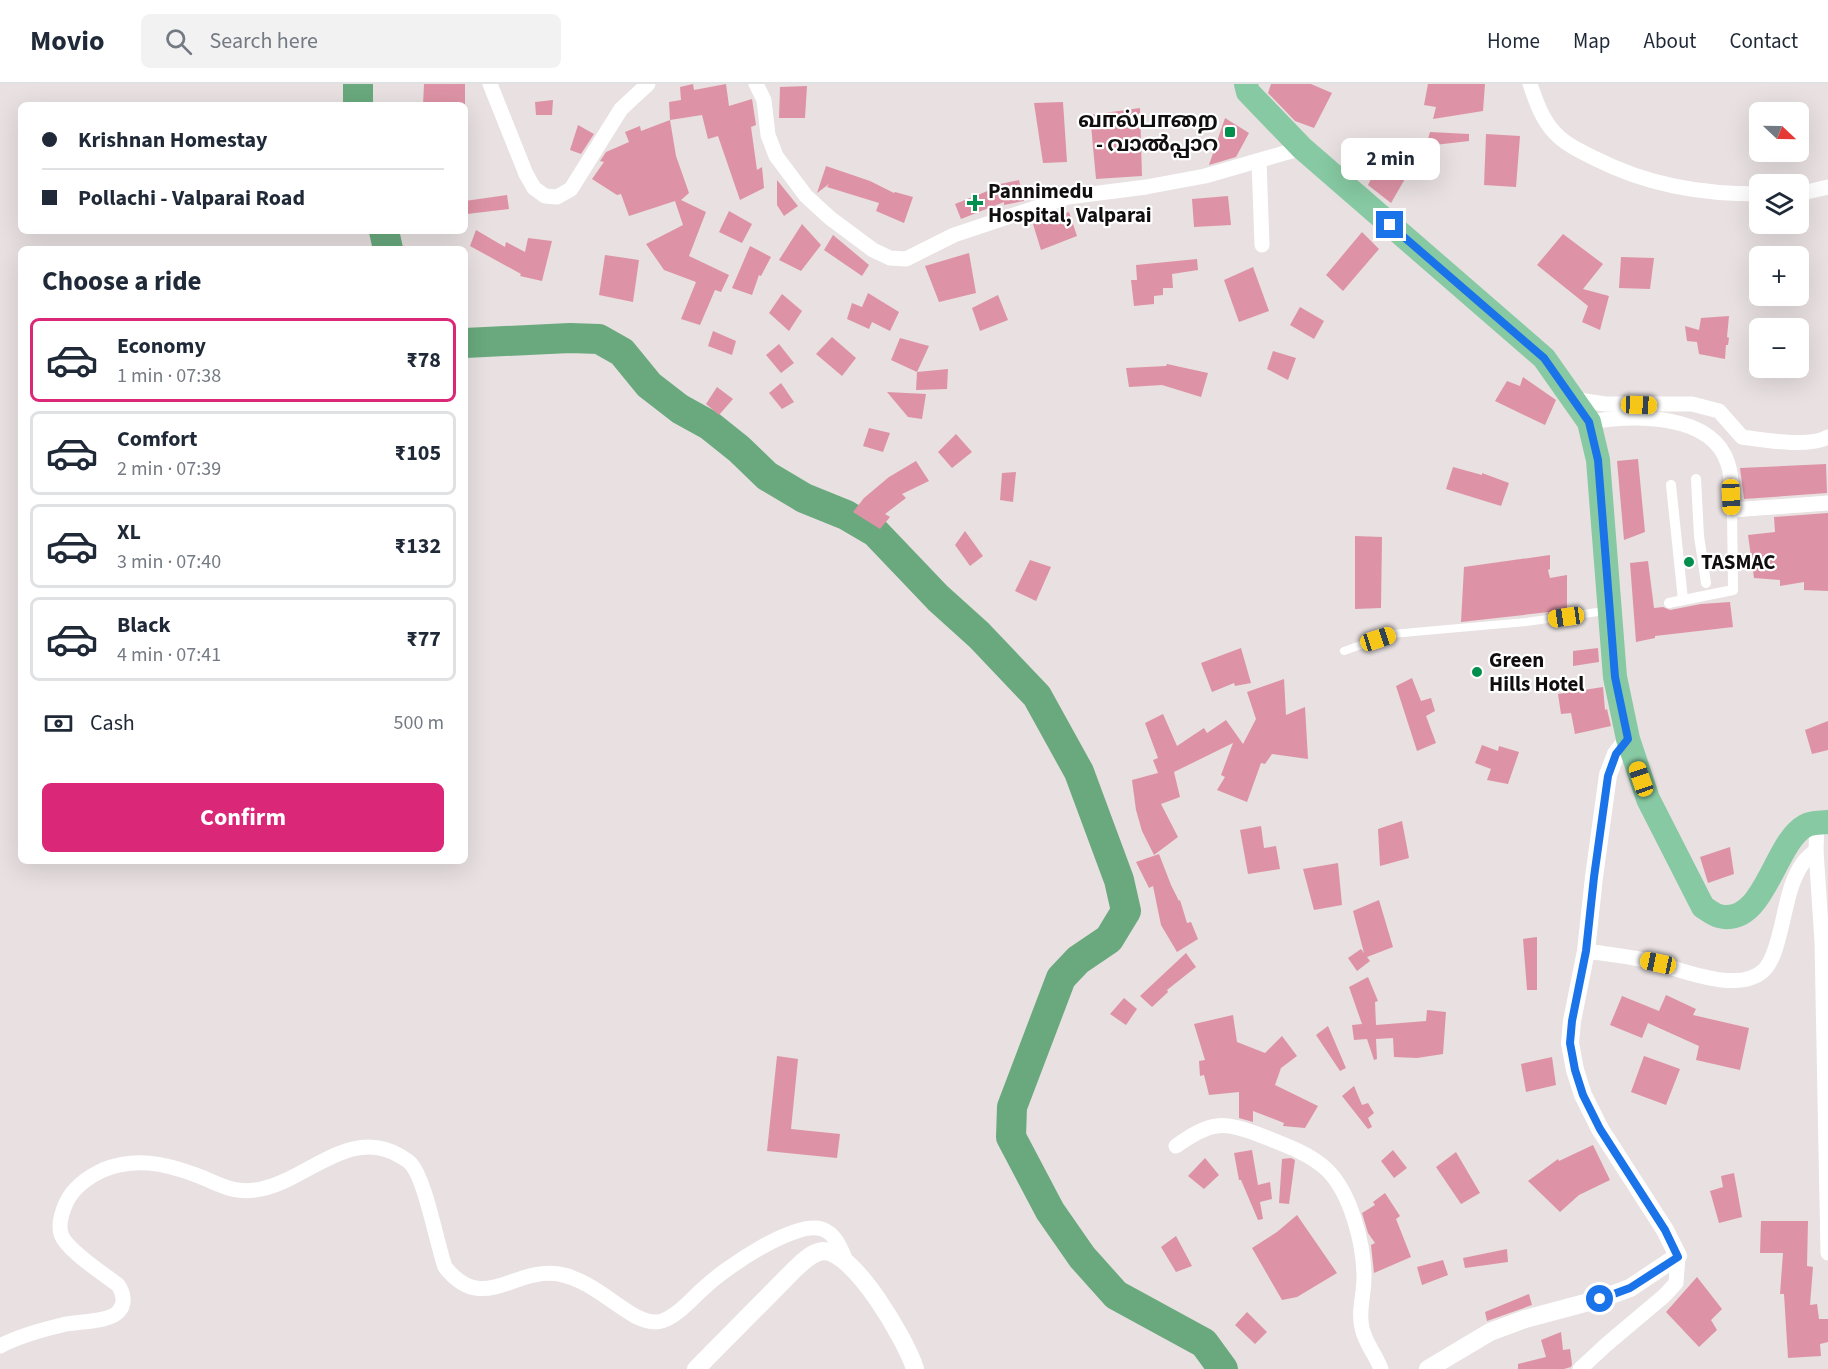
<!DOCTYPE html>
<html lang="en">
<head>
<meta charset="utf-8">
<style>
  :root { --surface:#fff; --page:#f2f2f3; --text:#1f2937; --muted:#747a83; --line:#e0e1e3; --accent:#db2777 }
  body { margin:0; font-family:"Source Sans 3","Noto Sans Malayalam","Noto Sans Tamil",sans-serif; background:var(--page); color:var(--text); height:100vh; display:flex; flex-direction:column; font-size:22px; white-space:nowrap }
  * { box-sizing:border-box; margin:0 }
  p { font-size:20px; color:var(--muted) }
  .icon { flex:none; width:33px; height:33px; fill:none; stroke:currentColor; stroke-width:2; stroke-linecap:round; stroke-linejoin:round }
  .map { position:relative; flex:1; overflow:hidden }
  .details { position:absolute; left:18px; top:162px; width:450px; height:618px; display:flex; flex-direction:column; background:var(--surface); border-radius:9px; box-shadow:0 6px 24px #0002 }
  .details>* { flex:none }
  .hud { position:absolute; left:18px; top:18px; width:450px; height:132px; border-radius:9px; box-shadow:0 6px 24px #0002; display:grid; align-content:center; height:132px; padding:0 24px; background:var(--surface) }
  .needle { width:39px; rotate:112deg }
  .buttons { position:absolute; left:1749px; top:18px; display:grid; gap:12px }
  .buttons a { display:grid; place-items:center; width:60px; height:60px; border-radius:9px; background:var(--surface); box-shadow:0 6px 24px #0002; font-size:30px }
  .end { position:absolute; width:27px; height:27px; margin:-14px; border:8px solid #1a73e8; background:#fff; box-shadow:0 0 0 3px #fff }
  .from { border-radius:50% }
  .bubble { position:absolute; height:42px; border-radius:9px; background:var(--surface); box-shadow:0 6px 24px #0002; font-size:20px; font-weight:700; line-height:42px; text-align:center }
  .car { position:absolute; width:18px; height:36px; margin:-18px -9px; border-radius:8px; box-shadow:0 0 4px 2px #0007; background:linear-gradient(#f5c518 24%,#345 0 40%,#f5c518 0 76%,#345 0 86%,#f5c518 0) }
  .hud b { display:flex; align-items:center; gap:21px; height:57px; font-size:22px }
  .hud b+b { border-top:2px solid var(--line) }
  .hud i { width:15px; height:15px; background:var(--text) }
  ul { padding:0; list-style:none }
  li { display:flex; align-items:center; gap:18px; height:84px; margin:0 12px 9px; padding:0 12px; border:3px solid var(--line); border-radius:9px }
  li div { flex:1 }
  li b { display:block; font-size:22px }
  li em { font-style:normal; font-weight:700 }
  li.active { border-color:var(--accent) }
  li>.icon { width:54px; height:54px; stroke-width:1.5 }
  h2 { padding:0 24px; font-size:27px; line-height:72px }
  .pay { display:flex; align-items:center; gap:15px; height:66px; padding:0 24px; font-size:22px }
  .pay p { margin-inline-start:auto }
  .action { display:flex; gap:12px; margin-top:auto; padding:12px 24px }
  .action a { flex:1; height:69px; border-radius:9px; background:var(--accent); color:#fff; font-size:24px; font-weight:700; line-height:69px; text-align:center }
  header { display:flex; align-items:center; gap:36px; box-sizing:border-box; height:84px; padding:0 30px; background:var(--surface); border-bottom:2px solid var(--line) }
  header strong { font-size:28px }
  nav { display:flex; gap:33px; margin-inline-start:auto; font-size:21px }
  .search { width:420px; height:54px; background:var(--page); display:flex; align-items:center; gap:15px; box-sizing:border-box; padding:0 21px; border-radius:9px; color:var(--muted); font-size:22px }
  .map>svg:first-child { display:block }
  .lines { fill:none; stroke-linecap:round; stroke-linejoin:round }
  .river { stroke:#69a97d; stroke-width:30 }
  .building { fill:#dd93a5 }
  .service { stroke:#fff; stroke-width:8 }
  .pedestrian { stroke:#fff; stroke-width:10 }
  .minor { stroke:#fff; stroke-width:15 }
  .tertiary { stroke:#fff; stroke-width:18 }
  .primary { stroke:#86c9a2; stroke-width:24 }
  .route { stroke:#1a73e8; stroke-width:8 }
  .poi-dot { fill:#028e4d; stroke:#fff; stroke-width:2 }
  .labels { text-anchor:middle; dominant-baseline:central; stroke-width:4.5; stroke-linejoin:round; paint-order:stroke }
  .poi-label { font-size:21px; font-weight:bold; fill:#110e0f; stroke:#fff; text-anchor:start }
</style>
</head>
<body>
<header>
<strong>Movio</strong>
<div class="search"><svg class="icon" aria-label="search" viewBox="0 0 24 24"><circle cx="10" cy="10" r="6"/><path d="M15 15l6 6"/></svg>Search here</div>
<nav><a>Home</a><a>Map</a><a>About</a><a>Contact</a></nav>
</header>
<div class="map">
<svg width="1828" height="1285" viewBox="0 0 1828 1285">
  <rect width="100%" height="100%" fill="#e8e0e1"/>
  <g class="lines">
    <g class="river">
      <polyline points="358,0 358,21"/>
      <polyline points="384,147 388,165"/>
      <polyline points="465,259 570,254 599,255 622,268 649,301 680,325 709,341 739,365 767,392 804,414 846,431 875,448 938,514 979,551 1037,612 1079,688 1119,796 1126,827 1109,855 1078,876 1061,894 1012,1023 1011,1053 1050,1127 1082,1173 1116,1211 1204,1259 1223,1285"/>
    </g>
  </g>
  <g class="building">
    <polygon points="424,0 465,0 465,21 423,21"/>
    <polygon points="693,0 694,6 726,0 729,22 752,15 756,41 751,43 757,86 762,83 764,104 740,116 718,52 708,55 702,31 670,36 669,18 681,16 680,3"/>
    <polygon points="1271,0 1311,0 1332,9 1314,44 1295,37 1268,9"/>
    <polygon points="1428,0 1485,0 1483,27 1433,35 1436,23 1424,21"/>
    <polygon points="807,2 805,34 779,34 780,3"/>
    <polygon points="553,16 552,31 536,31 535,18"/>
    <polygon points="1063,18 1067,78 1043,79 1034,19"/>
    <polygon points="1140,24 1142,92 1096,95 1090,31"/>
    <polygon points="1225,34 1249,49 1236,73 1209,81"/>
    <polygon points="670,36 676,72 689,109 681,116 706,128 689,172 729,191 721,208 715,206 700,241 681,235 696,198 664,186 646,160 683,141 675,117 629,132 621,110 617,111 592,95 604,78 600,77 606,68 629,58 625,48 640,42 641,47"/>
    <polygon points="578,41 594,50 581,70 570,66"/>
    <polygon points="1430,48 1469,50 1469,57 1426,62"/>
    <polygon points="1486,50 1520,52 1516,103 1484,101"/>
    <polygon points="1386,65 1413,81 1391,119 1368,101"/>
    <polygon points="826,82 870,97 894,109 895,108 913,113 904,139 876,127 879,119 827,103 829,100 817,109"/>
    <polygon points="777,96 798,122 784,132 777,121"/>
    <polygon points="1019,96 1024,117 1004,121 1004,118 961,135 955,120 1000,102 1000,100"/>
    <polygon points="507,111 509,125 467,130 465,117"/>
    <polygon points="1228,112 1231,141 1194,143 1192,115"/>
    <polygon points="729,127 752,140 742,159 719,148"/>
    <polygon points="1069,128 1077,152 1041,166 1033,140"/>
    <polygon points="802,140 821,161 801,187 779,176"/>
    <polygon points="476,146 505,163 506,158 525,168 528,154 552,157 542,197 520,192 521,190 470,162"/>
    <polygon points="1362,148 1379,165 1343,207 1326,191"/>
    <polygon points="1563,150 1603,180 1583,205 1609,212 1600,246 1582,238 1588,222 1537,181"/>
    <polygon points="833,151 869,181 862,192 824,166"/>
    <polygon points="750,162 771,173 761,192 759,191 752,211 732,204"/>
    <polygon points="969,169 976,209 939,218 925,182"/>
    <polygon points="605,171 639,176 633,218 599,211"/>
    <polygon points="1621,173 1654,174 1650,205 1619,204"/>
    <polygon points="1197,175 1198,186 1172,190 1173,204 1163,204 1163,211 1154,212 1154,220 1134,222 1131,196 1137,196 1136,181"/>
    <polygon points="1253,183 1269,227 1239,238 1224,196"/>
    <polygon points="868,209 899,228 890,247 872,238 869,245 847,235 852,219 862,223"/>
    <polygon points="782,210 802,227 789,247 769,229"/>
    <polygon points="998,211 1008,236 980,247 972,224"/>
    <polygon points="1300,223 1324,237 1314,255 1290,241"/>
    <polygon points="1729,232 1727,253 1729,254 1728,261 1726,261 1725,275 1699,270 1697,258 1687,257 1685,242 1699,246 1701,234"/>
    <polygon points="713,247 736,257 732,271 708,262"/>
    <polygon points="832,253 856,274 842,292 816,270"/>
    <polygon points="900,254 929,262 917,288 891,276"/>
    <polygon points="779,260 794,279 781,289 766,271"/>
    <polygon points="1273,267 1296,274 1288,296 1267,285"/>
    <polygon points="1167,280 1208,289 1201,313 1162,301 1129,303 1126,284 1166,282"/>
    <polygon points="948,285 947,305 916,306 917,288"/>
    <polygon points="1523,293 1556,316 1545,341 1495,317 1507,297 1520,302"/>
    <polygon points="781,299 794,318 782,325 769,309"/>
    <polygon points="717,303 733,315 719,331 706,320"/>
    <polygon points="887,308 926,310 922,335 908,333"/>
    <polygon points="869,344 890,349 883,368 863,362"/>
    <polygon points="956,350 972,368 952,384 938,368"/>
    <polygon points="1638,375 1645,448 1624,456 1617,377"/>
    <polygon points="916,377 929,397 902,410 906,414 885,430 890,433 880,445 853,428 864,414 889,393"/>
    <polygon points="1826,380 1827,409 1744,415 1740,384"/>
    <polygon points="1453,383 1482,391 1482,389 1509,399 1501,422 1446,405"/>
    <polygon points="1016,388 1013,418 1000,416 1002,389"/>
    <polygon points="1828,429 1828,507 1804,506 1804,498 1780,502 1780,496 1754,494 1748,451 1775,448 1774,433"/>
    <polygon points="965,447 983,472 970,482 955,461"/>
    <polygon points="1355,452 1382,453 1381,524 1355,525"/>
    <polygon points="1550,471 1550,485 1548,486 1550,494 1567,491 1567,526 1461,538 1464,483"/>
    <polygon points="1030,476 1051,483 1036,517 1015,507"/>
    <polygon points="1648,477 1654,524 1663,523 1670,526 1701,520 1730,518 1733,543 1655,552 1655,554 1636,558 1630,479"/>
    <polygon points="1241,564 1251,599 1235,602 1234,599 1212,608 1201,579"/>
    <polygon points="1598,564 1599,578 1573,582 1573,567"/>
    <polygon points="1412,594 1421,617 1431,614 1435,627 1426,632 1436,659 1417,667 1396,602"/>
    <polygon points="1284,595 1286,631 1305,623 1308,675 1272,670 1265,680 1261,679 1247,718 1217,706 1225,693 1221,691 1233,659 1174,688 1180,713 1161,720 1178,753 1154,771 1142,747 1136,726 1132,696 1158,689 1153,676 1158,674 1145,639 1163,630 1177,662 1204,644 1207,649 1226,636 1243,660 1256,635 1247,608"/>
    <polygon points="1603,603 1605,626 1607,625 1611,642 1575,650 1571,629 1561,630 1558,610"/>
    <polygon points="1828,637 1828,666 1812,670 1805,646"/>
    <polygon points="1482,661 1498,667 1499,662 1519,668 1508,700 1487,696 1491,685 1475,679"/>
    <polygon points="1402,737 1409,774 1380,782 1378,745"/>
    <polygon points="1261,742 1264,764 1276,762 1280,785 1248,790 1240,746"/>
    <polygon points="1730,763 1734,790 1708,799 1700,773"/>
    <polygon points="1159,770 1171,801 1179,817 1180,816 1187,839 1191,838 1198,855 1177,868 1161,841 1153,802 1149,804 1136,778"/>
    <polygon points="1338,779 1342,821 1314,826 1303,785"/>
    <polygon points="1379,816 1393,863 1367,873 1370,877 1357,887 1348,874 1361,865 1364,869 1353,827"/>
    <polygon points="1537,853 1537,906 1527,906 1523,855"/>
    <polygon points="1186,869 1196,883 1167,906 1168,908 1152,923 1140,912"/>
    <polygon points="1368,893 1378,917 1375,918 1376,941 1426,937 1427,926 1446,928 1443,970 1417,974 1394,973 1393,954 1376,955 1377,975 1374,976 1367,955 1354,956 1352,941 1362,940 1349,903"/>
    <polygon points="1666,911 1696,925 1693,931 1749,944 1740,986 1696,976 1699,962 1648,939 1642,954 1610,941 1622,912 1659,927"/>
    <polygon points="1124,914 1137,925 1126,941 1110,930"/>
    <polygon points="1233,931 1237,958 1265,969 1282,952 1297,972 1281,984 1275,1001 1318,1022 1305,1044 1283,1042 1284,1039 1253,1027 1253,1038 1239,1034 1239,1008 1209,1011 1204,991 1200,992 1199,977 1205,976 1194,940"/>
    <polygon points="1328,942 1346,984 1340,987 1316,951"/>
    <polygon points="777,972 798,975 791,1045 840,1050 837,1074 767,1067"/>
    <polygon points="1644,972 1680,985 1666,1021 1631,1008"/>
    <polygon points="1552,973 1556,1001 1526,1008 1521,980"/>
    <polygon points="1354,1002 1362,1021 1368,1019 1374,1029 1368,1034 1372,1043 1368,1045 1342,1012"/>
    <polygon points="1593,1061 1610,1096 1579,1111 1560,1128 1528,1097 1558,1075 1559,1077"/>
    <polygon points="1252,1066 1258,1101 1270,1098 1272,1115 1260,1118 1263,1135 1258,1136 1241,1096 1239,1096 1234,1069"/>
    <polygon points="1393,1066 1407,1084 1394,1094 1381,1077"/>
    <polygon points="1456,1068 1480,1109 1461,1120 1436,1083"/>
    <polygon points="1205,1074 1219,1091 1204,1105 1188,1092"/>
    <polygon points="1291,1074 1295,1076 1289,1120 1279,1119 1282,1075"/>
    <polygon points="1734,1089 1742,1133 1719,1139 1710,1107 1723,1103 1721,1092"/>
    <polygon points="1385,1109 1400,1132 1396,1135 1411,1173 1374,1189 1371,1161 1375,1159 1368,1149 1362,1129 1375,1121 1373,1118"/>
    <polygon points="1297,1131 1337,1189 1297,1213 1282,1216 1252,1164 1277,1148"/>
    <polygon points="1761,1137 1808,1137 1807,1182 1813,1183 1810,1221 1817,1220 1819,1235 1828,1235 1828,1258 1820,1260 1821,1272 1788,1274 1784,1210 1780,1210 1783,1169 1760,1169"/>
    <polygon points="1176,1152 1192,1182 1176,1188 1161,1163"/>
    <polygon points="1507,1165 1508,1178 1465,1184 1463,1174"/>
    <polygon points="1443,1176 1448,1191 1422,1201 1417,1183"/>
    <polygon points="1697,1193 1722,1225 1711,1236 1717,1246 1699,1263 1666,1228"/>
    <polygon points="1529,1210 1532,1221 1487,1237 1485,1228"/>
    <polygon points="1247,1228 1267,1248 1255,1260 1235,1241"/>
    <polygon points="1561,1248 1563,1266 1570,1265 1572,1280 1571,1283 1564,1285 1518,1285 1518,1280 1546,1273 1541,1256"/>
  </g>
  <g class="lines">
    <polyline class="service" points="1344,567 1392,550 1526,538 1605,527"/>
    <g class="pedestrian">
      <polyline points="1696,395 1699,452 1706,499"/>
      <polyline points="1671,401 1683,516"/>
      <polyline points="1732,426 1733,506 1669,519 1733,506"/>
    </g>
    <g class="minor">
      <polyline points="490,0 526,90 534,104 545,112 557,113 571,105 621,25 648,0"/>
      <polyline points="756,0 764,16 768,51 776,72 806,112 830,134 873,166 890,174 906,175 954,151 1068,113 1146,103 1205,92 1302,64"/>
      <path d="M1530 0C1536 17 1542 36 1555 49 1565 60 1580 67 1594 74 1647 101 1700 110 1760 110"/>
      <polyline points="1259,77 1262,161"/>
      <polyline points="1798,110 1828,103"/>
      <path d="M1572 315 1605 320H1692L1719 327 1742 353C1764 356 1809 364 1828 353"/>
      <path d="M1589 338C1632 331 1712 328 1728 380 1733 394 1731 411 1732 426L1828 419"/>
      <polyline points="1817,739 1816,766 1822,858 1828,1169"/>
      <path d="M1586 867C1606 870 1625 872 1645 876 1675 883 1738 912 1764 886 1773 877 1777 860 1780 848 1786 826 1789 798 1803 779 1806 774 1812 770 1816 766"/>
      <path d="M1176 1062C1212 1036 1224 1037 1265 1053 1285 1061 1308 1069 1325 1084 1351 1107 1364 1161 1364 1194 1364 1211 1358 1227 1362 1244 1365 1259 1376 1271 1381 1285"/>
      <path d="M0 1262C19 1252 41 1246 62 1241 77 1237 109 1239 119 1227 126 1219 123 1208 118 1201 104 1190 66 1166 61 1150 58 1140 62 1128 66 1119 73 1104 88 1093 103 1086 134 1073 164 1079 196 1091 220 1100 233 1111 261 1105 307 1096 350 1042 400 1072 403 1074 409 1077 411 1080 425 1095 437 1160 445 1183 483 1231 513 1183 559 1190 587 1195 611 1218 635 1232 643 1236 653 1240 662 1237 679 1231 692 1214 705 1203 725 1184 795 1136 822 1145 836 1150 841 1165 846 1177"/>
      <polyline points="1580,1285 1607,1260 1664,1212 1676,1199 1678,1172"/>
    </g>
    <g class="tertiary">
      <path d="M696 1285 796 1184C804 1177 812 1168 823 1167 854 1166 907 1258 915 1285"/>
      <polyline points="1428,1285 1490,1248 1525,1235 1600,1215 1630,1204 1678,1172 1665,1146 1600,1045 1583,1011 1575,986 1570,959 1572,937 1586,867 1594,793 1608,691 1616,670 1628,655"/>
    </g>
    <path class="primary" d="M1246 0 1248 8 1302 64 1544 274 1589 338 1598 376 1615 593 1628 655 1648 715 1703 823C1708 826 1714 831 1719 832 1764 844 1774 759 1805 742 1812 738 1821 739 1828 738"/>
  </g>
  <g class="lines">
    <polyline class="route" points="1390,141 1544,274 1589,338 1598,376 1615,593 1628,655 1616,670 1608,692 1594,793 1586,867 1572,937 1570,959 1575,986 1583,1011 1600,1045 1665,1146 1678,1173 1630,1204 1600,1215"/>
  </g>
  <g class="poi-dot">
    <rect x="1224" y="42" width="12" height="12" rx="3"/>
    <path d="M972 110h6v6h6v6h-6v6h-6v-6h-6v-6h6z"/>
    <circle cx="1689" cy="478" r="6"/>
    <circle cx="1477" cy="588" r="6"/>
  </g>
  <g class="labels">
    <g class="poi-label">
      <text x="1218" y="36" text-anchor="end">வால்பாறை<tspan x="1218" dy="24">- വാൽപ്പാറ</tspan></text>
      <text x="988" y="107">Pannimedu<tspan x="988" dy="24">Hospital, Valparai</tspan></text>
      <text x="1701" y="478">TASMAC</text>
      <text x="1489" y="576">Green<tspan x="1489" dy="24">Hills Hotel</tspan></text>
    </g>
  </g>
</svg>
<div class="buttons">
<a><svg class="needle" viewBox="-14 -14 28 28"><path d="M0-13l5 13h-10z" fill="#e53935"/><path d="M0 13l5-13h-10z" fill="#747a83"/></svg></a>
<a><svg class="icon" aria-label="layers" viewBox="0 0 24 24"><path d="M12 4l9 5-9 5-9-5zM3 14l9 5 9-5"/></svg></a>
<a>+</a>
<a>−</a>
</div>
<i class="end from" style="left:1600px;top:1215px"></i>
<i class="end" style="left:1390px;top:141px"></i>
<div class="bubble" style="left:1341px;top:54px;width:99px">2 min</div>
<i class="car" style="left:1639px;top:321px;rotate:92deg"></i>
<i class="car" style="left:1731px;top:413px;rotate:178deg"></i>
<i class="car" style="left:1566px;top:533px;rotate:262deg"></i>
<i class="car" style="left:1378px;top:555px;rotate:72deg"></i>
<i class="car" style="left:1641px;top:695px;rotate:341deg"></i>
<i class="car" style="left:1658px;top:879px;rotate:282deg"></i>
<div class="hud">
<b><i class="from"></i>Krishnan Homestay</b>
<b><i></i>Pollachi - Valparai Road</b>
</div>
<section class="details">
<h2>Choose a ride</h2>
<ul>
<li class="active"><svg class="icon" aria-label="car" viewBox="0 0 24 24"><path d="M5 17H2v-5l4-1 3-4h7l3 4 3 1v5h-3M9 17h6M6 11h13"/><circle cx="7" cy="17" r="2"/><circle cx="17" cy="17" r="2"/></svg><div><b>Economy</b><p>1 min · 07:38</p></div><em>₹78</em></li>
<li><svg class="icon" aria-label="car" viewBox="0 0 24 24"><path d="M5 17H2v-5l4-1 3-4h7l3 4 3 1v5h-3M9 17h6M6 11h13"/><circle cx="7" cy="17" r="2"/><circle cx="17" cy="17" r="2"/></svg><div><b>Comfort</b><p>2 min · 07:39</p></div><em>₹105</em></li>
<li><svg class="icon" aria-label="car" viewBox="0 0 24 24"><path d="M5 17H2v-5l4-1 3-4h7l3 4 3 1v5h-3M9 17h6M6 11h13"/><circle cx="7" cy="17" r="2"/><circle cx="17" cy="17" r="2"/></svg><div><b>XL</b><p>3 min · 07:40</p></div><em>₹132</em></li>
<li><svg class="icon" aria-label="car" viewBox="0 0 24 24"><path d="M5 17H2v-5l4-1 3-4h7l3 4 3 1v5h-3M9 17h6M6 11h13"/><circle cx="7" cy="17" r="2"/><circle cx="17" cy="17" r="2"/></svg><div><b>Black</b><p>4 min · 07:41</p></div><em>₹77</em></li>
</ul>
<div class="pay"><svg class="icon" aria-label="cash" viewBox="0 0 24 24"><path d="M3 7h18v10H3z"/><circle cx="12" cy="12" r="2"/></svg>Cash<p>500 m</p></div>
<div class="action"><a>Confirm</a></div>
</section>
</div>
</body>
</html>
